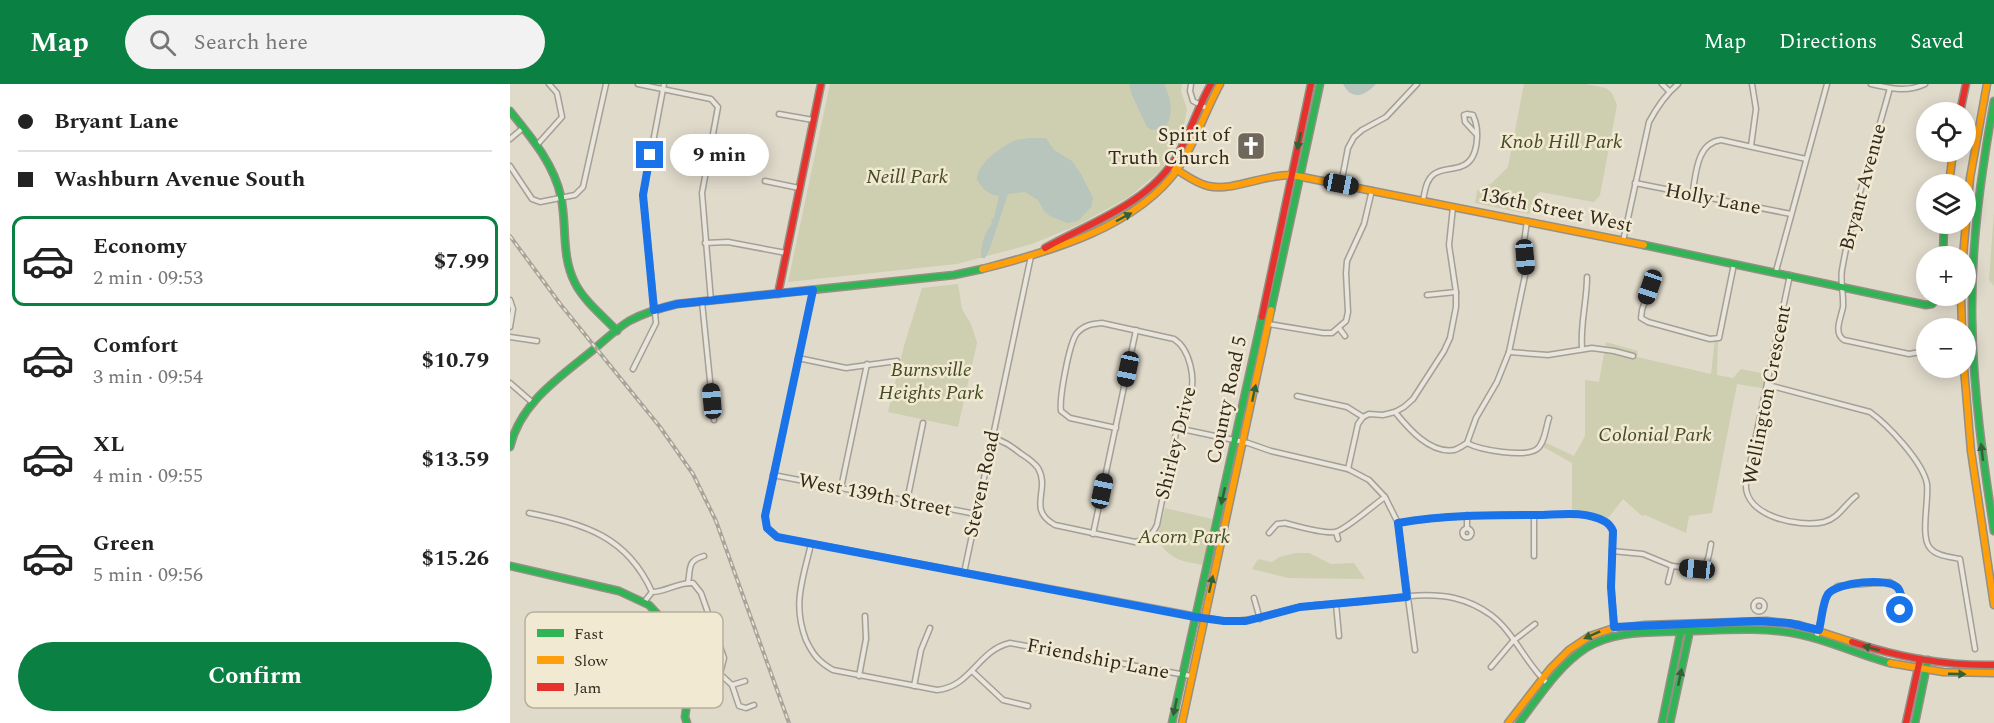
<!DOCTYPE html>
<html lang="en">
<head>
<meta charset="utf-8">
<style>
  :root { --surface:#fff; --page:#f2f2f2; --text:#222; --muted:#767676; --line:#e0e0e0; --accent:#0b8043 }
  body { margin:0; font-family:Spectral,serif; background:var(--page); color:var(--text); height:100vh; display:flex; flex-direction:column; font-size:22px; white-space:nowrap }
  * { box-sizing:border-box; margin:0 }
  p { font-size:20px; color:var(--muted) }
  .icon { flex:none; width:33px; height:33px; fill:none; stroke:currentColor; stroke-width:2; stroke-linecap:round; stroke-linejoin:round }
  .map { position:relative; flex:1; overflow:hidden }
  .drawer { display:flex; flex-direction:column; background:var(--surface); width:510px }
  .drawer>* { flex:none }
  .guide { display:grid; align-content:center; height:132px; padding:0 18px; background:var(--surface) }
  .tools { position:absolute; left:1406px; top:18px; display:grid; gap:12px }
  .tools a { display:grid; place-items:center; width:60px; height:60px; border-radius:50%; background:var(--surface); box-shadow:0 3px 15px #0003; font-size:30px }
  .end { position:absolute; width:27px; height:27px; margin:-14px; border:8px solid #1a73e8; background:#fff; box-shadow:0 0 0 3px #fff }
  .from { border-radius:50% }
  .bubble { position:absolute; height:42px; border-radius:21px; background:var(--surface); box-shadow:0 3px 15px #0003; font-size:20px; font-weight:700; line-height:42px; text-align:center }
  .car { position:absolute; width:18px; height:36px; margin:-18px -9px; border-radius:8px; box-shadow:0 0 4px 2px #0007; background:linear-gradient(#222 24%,#8ab4d8 0 40%,#222 0 76%,#8ab4d8 0 86%,#222 0) }
  .guide b { display:flex; align-items:center; gap:21px; height:57px; font-size:22px }
  .guide b+b { border-top:2px solid var(--line) }
  .guide i { width:15px; height:15px; background:var(--text) }
  ul { padding:0; list-style:none }
  li { display:flex; align-items:center; gap:18px; height:90px; margin:0 12px 9px; padding:0 6px; border:3px solid transparent; border-radius:12px }
  li div { flex:1 }
  li b { display:block; font-size:22px }
  li em { font-style:normal; font-weight:700 }
  li.current { border-color:var(--accent) }
  li>.icon { width:54px; height:54px; stroke-width:1.5 }
  .cta { display:flex; gap:12px; margin-top:auto; padding:12px 18px }
  .cta a { flex:1; height:69px; border-radius:36px; background:var(--accent); color:#fff; font-size:24px; font-weight:700; line-height:69px; text-align:center }
  header { display:flex; align-items:center; gap:36px; box-sizing:border-box; height:84px; padding:0 30px; background:var(--accent); color:#fff }
  header strong { font-size:28px }
  nav { display:flex; gap:33px; margin-inline-start:auto; font-size:21px }
  .search { width:420px; height:54px; background:var(--page); display:flex; align-items:center; gap:15px; box-sizing:border-box; padding:0 21px; border-radius:33px; color:var(--muted); font-size:22px }
  main { display:flex; flex:1; min-height:0 }
  .map>svg:first-child { display:block }
  .green { fill:#ceceb0 }
  .water { fill:#b7c5bc }
  .lines { fill:none; stroke-linecap:round; stroke-linejoin:round }
  .street-casing { stroke:#a59f95; stroke-width:7 }
  .fast-casing { stroke:#958f84; stroke-width:9 }
  .slow-casing { stroke:#958f84; stroke-width:9 }
  .jam-casing { stroke:#958f84; stroke-width:9 }
  .street { stroke:#e8e5dd; stroke-width:4 }
  .fast { stroke:#30b455; stroke-width:6 }
  .slow { stroke:#ff9f0a; stroke-width:6 }
  .jam { stroke:#e5322d; stroke-width:6 }
  .rail-casing { stroke:#a8a49c; stroke-width:4 }
  .rail { stroke:#f1e9d2; stroke-width:1.5; stroke-dasharray:4.5; stroke-linecap:butt }
  .oneway { fill:#316134 }
  .route { stroke:#1a73e8; stroke-width:8 }
  .labels { text-anchor:middle; dominant-baseline:central; stroke-width:5; stroke-linejoin:round; paint-order:stroke }
  .poi-label { font-size:20px; fill:#32291e; stroke:#f1e9d2; text-anchor:end }
  .park-label { font-size:20px; font-style:italic; fill:#424c27; stroke:#f1e9d2 }
  .street-label { font-size:20px; fill:#32291e; stroke:#f1e9d2 }
  .key { fill:#f1e9d2; stroke:#b8af9c; stroke-width:1.5 }
  .key-label { font-size:16px; fill:#32291e }
</style>
</head>
<body>
<header>
<strong>Map</strong>
<div class="search"><svg class="icon" aria-label="search" viewBox="0 0 24 24"><circle cx="10" cy="10" r="6"/><path d="M15 15l6 6"/></svg>Search here</div>
<nav><a>Map</a><a>Directions</a><a>Saved</a></nav>
</header>
<main>
<section class="drawer">
<div class="guide">
<b><i class="from"></i>Bryant Lane</b>
<b><i></i>Washburn Avenue South</b>
</div>
<ul>
<li class="current"><svg class="icon" aria-label="car" viewBox="0 0 24 24"><path d="M5 17H2v-5l4-1 3-4h7l3 4 3 1v5h-3M9 17h6M6 11h13"/><circle cx="7" cy="17" r="2"/><circle cx="17" cy="17" r="2"/></svg><div><b>Economy</b><p>2 min · 09:53</p></div><em>$7.99</em></li>
<li><svg class="icon" aria-label="car" viewBox="0 0 24 24"><path d="M5 17H2v-5l4-1 3-4h7l3 4 3 1v5h-3M9 17h6M6 11h13"/><circle cx="7" cy="17" r="2"/><circle cx="17" cy="17" r="2"/></svg><div><b>Comfort</b><p>3 min · 09:54</p></div><em>$10.79</em></li>
<li><svg class="icon" aria-label="car" viewBox="0 0 24 24"><path d="M5 17H2v-5l4-1 3-4h7l3 4 3 1v5h-3M9 17h6M6 11h13"/><circle cx="7" cy="17" r="2"/><circle cx="17" cy="17" r="2"/></svg><div><b>XL</b><p>4 min · 09:55</p></div><em>$13.59</em></li>
<li><svg class="icon" aria-label="car" viewBox="0 0 24 24"><path d="M5 17H2v-5l4-1 3-4h7l3 4 3 1v5h-3M9 17h6M6 11h13"/><circle cx="7" cy="17" r="2"/><circle cx="17" cy="17" r="2"/></svg><div><b>Green</b><p>5 min · 09:56</p></div><em>$15.26</em></li>
</ul>
<div class="cta"><a>Confirm</a></div>
</section>
<div class="map">
<svg width="1484" height="639" viewBox="0 0 1484 639">
  <rect width="100%" height="100%" fill="#e0dacb"/>
  <g class="green">
    <polygon points="320,0 672,0 671,7 677,25 672,51 650,87 619,113 568,141 522,160 447,180 278,198"/>
    <polygon points="1014,0 1075,0 1096,4 1102,9 1107,21 1090,111 1084,118 1030,108 1024,113 1019,130 965,119 967,107 982,99 998,83"/>
    <polygon points="1484,128 1484,202 1479,196"/>
    <polygon points="448,200 452,225 461,240 467,259 448,343 378,328 394,262 412,204"/>
    <polygon points="1205,254 1208,254 1207,291 1223,294 1231,285 1260,291 1257,305 1227,300 1202,429 1179,432 1176,449 1135,431 1132,432 1113,415 1095,438 1083,433 1062,430 1062,379 1030,361 1032,357 1064,372 1075,352 1075,296 1089,298 1096,258 1128,267 1127,273 1201,290"/>
    <path d="M655 424 702 435 693 481C666 476 662 476 645 453L650 444Z"/>
    <polygon points="786,469 799,469 821,480 844,479 855,495 778,494 742,485 748,475 762,478 769,473"/>
  </g>
  <g class="water">
    <path d="M619 0H654C661 14 664 31 655 44L642 46 637 43 622 11Z"/>
    <path d="M833 0H866C855 12 842 17 833 0Z"/>
    <path d="M520 54H536L544 66 562 77 571 90 583 114 581 123 568 137 557 139 540 132 534 127 528 116 515 108 498 110 480 164 475 174H471C470 165 475 146 482 140L481 136 484 134 489 112C477 110 474 106 467 96 466 80 492 62 506 56 510 55 516 55 520 54Z"/>
  </g>
  <g class="lines">
    <g class="street-casing">
      <g id="street">
        <polyline points="128,0 201,15 208,23 192,109 201,217"/>
        <polyline points="681,0 680,7 683,17 698,25"/>
        <polyline points="1152,0 1159,7"/>
        <path d="M1361 0C1380 4 1396 9 1415 0"/>
        <path d="M1380 4C1364 63 1342 127 1332 186 1330 198 1334 210 1333 223 1331 234 1323 249 1334 256L1399 270 1410 268"/>
        <polyline points="269,30 303,36"/>
        <polyline points="0,55 13,44"/>
        <polyline points="27,61 52,33 47,9 39,0"/>
        <polyline points="1241,62 1246,25 1242,0"/>
        <polyline points="0,82 22,115 30,118 65,111 73,103 96,0"/>
        <polyline points="255,97 289,104"/>
        <polyline points="1125,99 1281,130"/>
        <polyline points="831,100 838,64 844,53 852,46 876,33 907,0"/>
        <path d="M1182 112C1186 91 1186 59 1211 56L1296 75"/>
        <path d="M913 116C915 107 916 96 924 90 932 84 943 86 952 82 969 76 970 46 963 31L957 30 954 31 955 38 967 51"/>
        <path d="M1113 157 1139 38C1147 23 1155 11 1168 0"/>
        <polyline points="195,159 218,158 276,169"/>
        <polyline points="1266,187 1317,0"/>
        <path d="M1280 191 1236 399C1233 432 1289 444 1314 438 1329 434 1335 420 1346 412"/>
        <polyline points="1140,203 1132,226 1131,234 1138,238 1200,255 1209,254 1224,180"/>
        <path d="M303 206 255 432 257 444 267 453 714 537C743 538 762 529 790 523 809 520 829 520 849 518 879 515 914 507 944 514 957 517 970 523 981 531 1005 549 1016 581 1039 601"/>
        <polyline points="917,211 946,208"/>
        <polyline points="0,216 3,225 0,243"/>
        <polyline points="192,218 204,336"/>
        <polyline points="759,240 813,249 822,249 836,237 838,228 836,189 837,177 854,140 862,106"/>
        <polyline points="829,244 835,252"/>
        <polyline points="0,253 27,257"/>
        <path d="M1072 265C1070 240 1077 217 1077 193"/>
        <polyline points="999,268 1038,271 1082,264 1104,267 1123,272"/>
        <polyline points="288,274 336,284 387,277"/>
        <polyline points="123,285 146,239 133,111 154,0"/>
        <polyline points="0,299 23,319"/>
        <path d="M1258 301 1360 328C1378 341 1413 378 1417 400 1419 416 1410 453 1420 464 1426 472 1441 473 1450 475L1465 565"/>
        <polyline points="787,312 837,323 853,333 859,330 873,331 885,328 894,323 903,315 934,267 940,254 946,223 946,208 939,161 943,123"/>
        <path d="M885 328C898 344 920 370 944 366 948 365 954 361 957 359 970 366 1015 374 1027 365 1035 359 1036 342 1039 334"/>
        <polyline points="667,344 738,359 761,367 838,385 859,396 875,413 888,439 905,566"/>
        <path d="M481 354C493 356 501 362 510 369 516 373 523 377 528 384 541 406 516 425 545 441L625 458C636 455 642 452 647 441L667 344C670 332 677 323 680 312 686 295 680 265 664 255L592 239C582 240 574 241 567 249 559 259 549 315 551 327L560 334 606 344"/>
        <polyline points="957,359 966,334 987,298 999,268 1016,187 1014,158 1017,137"/>
        <polyline points="838,385 848,340 853,333"/>
        <polyline points="263,391 466,430"/>
        <polyline points="331,404 357,280"/>
        <polyline points="397,417 413,339"/>
        <path d="M19 429C74 440 117 452 142 508L135 517"/>
        <polyline points="957,431 957,444"/>
        <polyline points="1024,431 1024,472"/>
        <path d="M888 439C934 431 979 431 1026 431 1047 431 1074 426 1094 437 1098 439 1100 442 1103 447L1101 503 1105 546"/>
        <circle cx="957" cy="449" r="4.5"/>
        <polyline points="826,448 828,455"/>
        <path d="M759 449 767 440 775 439C787 442 813 450 825 448 834 447 865 420 875 413"/>
        <polyline points="583,450 626,246"/>
        <path d="M301 460C293 495 282 520 296 556 303 571 309 578 323 586L427 606C461 603 468 566 500 559L681 592"/>
        <path d="M1102 467 1133 470 1162 482 1187 485C1199 482 1199 470 1201 460"/>
        <polyline points="454,489 521,172"/>
        <polyline points="1158,498 1162,482"/>
        <path d="M178 499C181 483 177 477 194 472"/>
        <path d="M142 508C156 508 168 498 183 499L191 509 214 574 211 586 206 592 175 599"/>
        <polyline points="744,514 750,535"/>
        <circle cx="1249" cy="522" r="5.5"/>
        <polyline points="826,520 829,552"/>
        <polyline points="1306,555 1316,515 1318,510 1328,502 1380,498 1388,504 1391,510 1390,526"/>
        <polyline points="981,583 1003,557 1025,540"/>
        <polyline points="462,587 493,616 518,622"/>
        <polyline points="209,589 222,601 229,622 236,624 244,621"/>
        <polyline points="349,592 356,555 355,532"/>
        <polyline points="222,601 235,597"/>
        <polyline points="404,602 411,566 420,544"/>
      </g>
    </g>
    <g class="fast-casing">
      <g id="fast">
        <path d="M1484 17C1471 89 1461 161 1462 234 1463 306 1473 376 1484 447"/>
        <path d="M0 27C21 53 44 80 51 113 57 141 51 172 65 199 74 217 93 232 107 247"/>
        <polyline points="1134,161 1416,221 1422,220 1429,212"/>
        <polyline points="1433,172 1434,140"/>
        <polyline points="761,226 810,0"/>
        <path d="M0 363C10 319 50 293 83 266 94 257 106 245 119 237 134 229 150 224 167 220L444 191 472 185"/>
        <polyline points="0,482 109,507 139,521 156,539 163,553 175,599 177,618 175,633 177,639"/>
        <polyline points="662,639 752,233"/>
        <path d="M1009 639C1029 613 1047 583 1076 564 1106 545 1144 549 1179 547 1215 546 1252 543 1288 550 1319 556 1349 571 1380 579"/>
        <polyline points="1152,639 1171,546"/>
        <polyline points="1160,639 1180,546"/>
        <polyline points="1405,639 1418,576"/>
      </g>
    </g>
    <g class="slow-casing">
      <g id="slow">
        <path d="M660 82C672 88 684 99 698 102 723 108 754 90 782 91L1134 161"/>
        <polyline points="1439,100 1443,68"/>
        <polyline points="1453,172 1460,94 1477,0"/>
        <path d="M472 185C539 168 628 143 669 83 686 57 695 27 710 0"/>
        <polyline points="1451,212 1452,244"/>
        <polyline points="1454,284 1461,367 1484,521"/>
        <polyline points="1380,579 1433,588 1484,589"/>
        <polyline points="672,639 761,226"/>
        <polyline points="998,639 1040,585 1059,566 1080,552 1101,545 1135,541 1257,537 1289,541 1342,558"/>
      </g>
    </g>
    <g class="jam-casing">
      <g id="jam">
        <polyline points="1450,28 1456,0"/>
        <path d="M535 164C582 138 638 120 667 72 680 49 688 23 701 0"/>
        <polyline points="268,210 311,0"/>
        <polyline points="752,233 801,0"/>
        <path d="M1342 558C1388 573 1435 582 1484 581"/>
        <polyline points="1396,639 1410,575"/>
      </g>
    </g>
    <use href="#street" class="street"/>
    <use href="#fast" class="fast"/>
    <use href="#slow" class="slow"/>
    <use href="#jam" class="jam"/>
    <g class="rail-casing">
      <polyline id="rail" points="0,152 51,221 150,343 183,390 206,437 279,639"/>
    </g>
    <use href="#rail" class="rail"/>
  </g>
  <defs><path id="oneway-solid" d="M-6-.8H1V-3.2L6.5 0L1 3.2V.8H-6Z" transform="scale(1.5)"/></defs>
  <g class="oneway">
    <use href="#oneway-solid" transform="translate(789 57) rotate(102)"/>
    <use href="#oneway-solid" transform="translate(614 133) rotate(-28)"/>
    <use href="#oneway-solid" transform="translate(744 309) rotate(-78)"/>
    <use href="#oneway-solid" transform="translate(1472 368) rotate(-97)"/>
    <use href="#oneway-solid" transform="translate(713 412) rotate(103)"/>
    <use href="#oneway-solid" transform="translate(701 500) rotate(-77)"/>
    <use href="#oneway-solid" transform="translate(1082 551) rotate(156)"/>
    <use href="#oneway-solid" transform="translate(1361 564) rotate(-165)"/>
    <use href="#oneway-solid" transform="translate(1447 590) rotate(2)"/>
    <use href="#oneway-solid" transform="translate(1170 593) rotate(-78)"/>
    <use href="#oneway-solid" transform="translate(665 623) rotate(102)"/>
  </g>
  <g class="lines">
    <path class="route" d="M140 71 133 111 144 226 167 220 303 206 255 432 257 444 267 453 685 533 714 537H736L790 523 897 513 888 439C934 431 979 431 1026 431 1047 431 1074 426 1094 437 1098 439 1101 442 1103 447L1101 503 1104 543 1248 537 1279 539 1309 546C1312 535 1312 519 1318 510 1327 498 1379 493 1388 504 1393 511 1391 519 1390 526"/>
  </g>
  <defs>
    <g id="church-square" transform="scale(1.5)"><rect x="-9" y="-9" width="18" height="18" rx="4" fill="#6f675b" stroke="#f1e9d2"/><path d="M-1.2-6h2.4v3.5h3.3v2.4h-3.3V6h-2.4V-.1h-3.3v-2.4h3.3Z" fill="#fff"/></g>
  </defs>
  <g fill-rule="evenodd">
    <use href="#church-square" x="741" y="62"/>
  </g>
  <g class="labels">
    <g class="poi-label">
      <text x="720" y="51">Spirit of<tspan x="720" dy="23">Truth Church</tspan></text>
    </g>
    <g class="park-label">
      <text x="1051" y="58">Knob Hill Park</text>
      <text x="397" y="93">Neill Park</text>
      <text x="421" y="286">Burnsville<tspan x="421" dy="23">Heights Park</tspan></text>
      <text x="1145" y="351">Colonial Park</text>
      <text x="674" y="453">Acorn Park</text>
    </g>
    <g class="street-label">
      <text transform="translate(1353 103) rotate(-75)">Bryant Avenue</text>
      <text transform="translate(1203 115) rotate(11)">Holly Lane</text>
      <text transform="translate(1046 126) rotate(12)">136th Street West</text>
      <text transform="translate(1257 311) rotate(-79)">Wellington Crescent</text>
      <text transform="translate(717 316) rotate(-78)">County Road 5</text>
      <text transform="translate(666 359) rotate(-76)">Shirley Drive</text>
      <text transform="translate(472 400) rotate(-78)">Steven Road</text>
      <text transform="translate(365 411) rotate(11)">West 139th Street</text>
      <text transform="translate(588 575) rotate(11)">Friendship Lane</text>
    </g>
  </g>
  <rect x="15" y="528" width="198" height="96" rx="9" class="key"/>
  <rect x="27" y="545" width="27" height="8" fill="#30b455"/>
  <rect x="27" y="572" width="27" height="8" fill="#ff9f0a"/>
  <rect x="27" y="599" width="27" height="8" fill="#e5322d"/>
  <g class="key-label">
    <text x="64" y="555">Fast</text>
    <text x="64" y="582">Slow</text>
    <text x="64" y="609">Jam</text>
  </g>
</svg>
<div class="tools">
<a><svg class="icon" aria-label="locate" viewBox="0 0 24 24"><circle cx="12" cy="12" r="6"/><path d="M12 2v4M12 18v4M2 12h4M18 12h4"/></svg></a>
<a><svg class="icon" aria-label="layers" viewBox="0 0 24 24"><path d="M12 4l9 5-9 5-9-5zM3 14l9 5 9-5"/></svg></a>
<a>+</a>
<a>−</a>
</div>
<i class="end from" style="left:1390px;top:526px"></i>
<i class="end" style="left:140px;top:71px"></i>
<div class="bubble" style="left:160px;top:50px;width:99px">9 min</div>
<i class="car" style="left:831px;top:100px;rotate:101deg"></i>
<i class="car" style="left:1015px;top:173px;rotate:175deg"></i>
<i class="car" style="left:1140px;top:203px;rotate:199deg"></i>
<i class="car" style="left:618px;top:285px;rotate:192deg"></i>
<i class="car" style="left:202px;top:317px;rotate:355deg"></i>
<i class="car" style="left:592px;top:407px;rotate:12deg"></i>
<i class="car" style="left:1187px;top:485px;rotate:276deg"></i>
</div>
</main>
</body>
</html>
